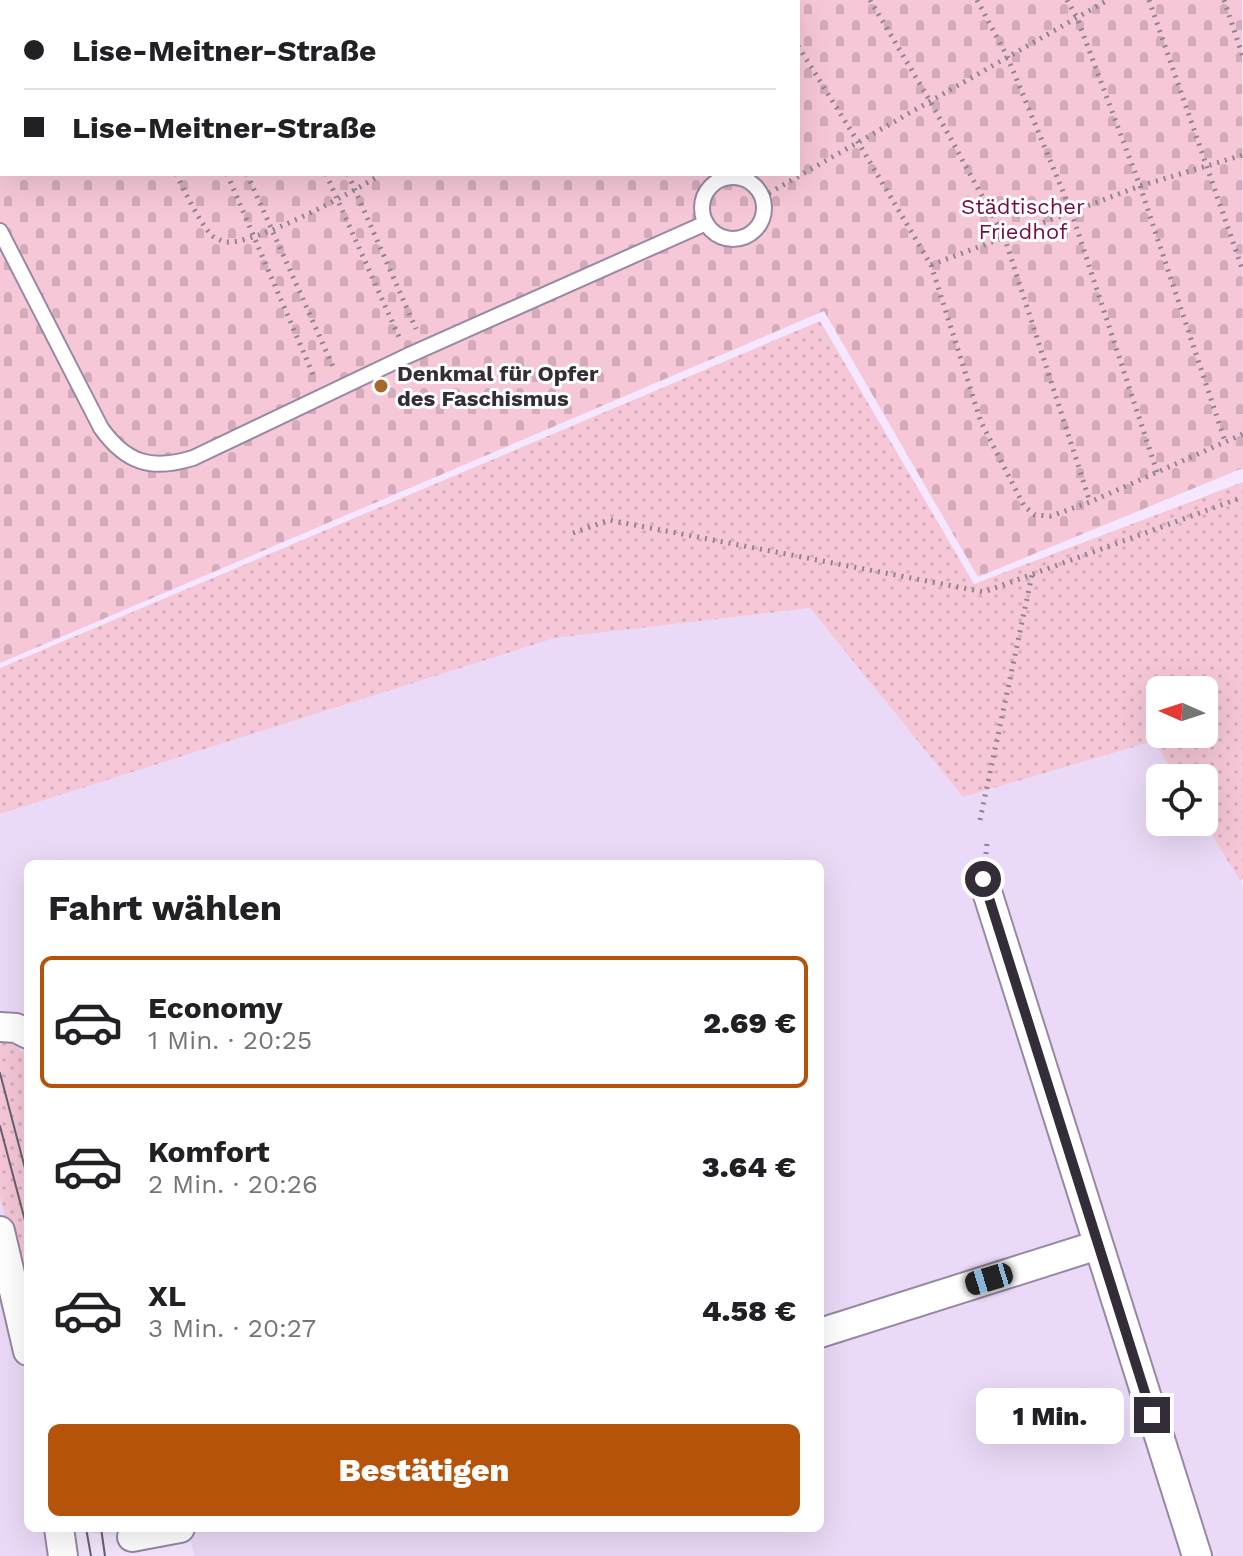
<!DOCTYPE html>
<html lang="de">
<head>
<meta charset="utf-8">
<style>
  :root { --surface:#fff; --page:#f6f6f6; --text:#202124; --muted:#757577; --line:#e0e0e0; --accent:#b45309 }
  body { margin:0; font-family:"Work Sans",sans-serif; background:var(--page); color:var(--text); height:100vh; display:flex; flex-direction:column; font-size:30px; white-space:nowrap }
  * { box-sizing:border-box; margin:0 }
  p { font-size:26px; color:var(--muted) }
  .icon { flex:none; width:44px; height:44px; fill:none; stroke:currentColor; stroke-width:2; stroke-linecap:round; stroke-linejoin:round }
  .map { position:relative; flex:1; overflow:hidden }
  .side { position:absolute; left:24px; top:860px; width:800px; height:672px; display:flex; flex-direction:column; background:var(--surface); border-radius:12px; box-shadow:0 8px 32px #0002 }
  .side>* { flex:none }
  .top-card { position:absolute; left:0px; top:0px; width:800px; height:176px; box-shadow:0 8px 32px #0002; display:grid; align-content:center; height:176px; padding:0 24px; background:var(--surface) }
  .needle { width:52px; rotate:273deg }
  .fabs { position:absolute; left:1146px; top:676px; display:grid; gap:16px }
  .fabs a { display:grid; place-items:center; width:72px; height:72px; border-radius:12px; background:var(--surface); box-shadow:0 8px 32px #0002; font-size:40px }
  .end { position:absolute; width:36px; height:36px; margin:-18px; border:10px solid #332d38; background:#fff; box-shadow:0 0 0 4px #fff }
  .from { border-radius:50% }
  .bubble { position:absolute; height:56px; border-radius:12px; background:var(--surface); box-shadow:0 8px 32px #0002; font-size:26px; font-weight:800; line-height:56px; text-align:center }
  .car { position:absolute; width:24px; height:48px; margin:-24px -12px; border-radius:10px; box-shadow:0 0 6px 2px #0007; background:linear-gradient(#222 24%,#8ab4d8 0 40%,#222 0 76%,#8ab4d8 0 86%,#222 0) }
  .top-card b { display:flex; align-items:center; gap:28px; height:76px; font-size:30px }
  .top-card b+b { border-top:2px solid var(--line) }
  .top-card i { width:20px; height:20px; background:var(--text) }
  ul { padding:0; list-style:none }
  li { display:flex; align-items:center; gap:24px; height:132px; margin:0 16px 12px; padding:0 8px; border:4px solid transparent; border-radius:12px }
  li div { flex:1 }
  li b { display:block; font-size:30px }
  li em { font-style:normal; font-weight:800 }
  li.selected { border-color:var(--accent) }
  li>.icon { width:72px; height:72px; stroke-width:1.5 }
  h2 { padding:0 24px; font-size:36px; line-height:96px }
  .primary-button { display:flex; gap:16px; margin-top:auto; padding:16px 24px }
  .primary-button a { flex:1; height:92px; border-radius:12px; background:var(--accent); color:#fff; font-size:32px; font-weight:800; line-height:92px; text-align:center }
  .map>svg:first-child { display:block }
  .built { fill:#eadaf7 }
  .grass { fill:url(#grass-dots); fill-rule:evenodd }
  .cemetery { fill:url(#cemetery-stones); fill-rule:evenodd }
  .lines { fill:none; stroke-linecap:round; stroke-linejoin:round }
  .lane-casing { stroke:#9788a3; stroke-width:18 }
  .street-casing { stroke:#9788a3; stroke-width:32 }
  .path { stroke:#8d8495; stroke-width:5; stroke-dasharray:2 6; stroke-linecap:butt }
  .lane { stroke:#fff; stroke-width:14 }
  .street { stroke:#fff; stroke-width:28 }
  .tram { stroke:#68606e; stroke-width:2 }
  .route { stroke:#332d38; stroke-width:10 }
  .poi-dot { fill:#a5692b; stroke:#fff; stroke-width:3 }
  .labels { text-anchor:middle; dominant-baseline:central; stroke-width:6; stroke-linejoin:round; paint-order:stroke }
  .park-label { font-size:22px; fill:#720c43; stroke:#fff }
  .poi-label { font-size:22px; font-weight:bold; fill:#332d38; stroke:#fff; text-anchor:start }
</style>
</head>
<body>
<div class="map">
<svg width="1243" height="1556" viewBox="0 0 1243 1556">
  <defs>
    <pattern id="grass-dots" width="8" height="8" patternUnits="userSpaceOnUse" patternTransform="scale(2)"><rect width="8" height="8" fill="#f6c7d7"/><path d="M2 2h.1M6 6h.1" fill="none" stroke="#d3abb9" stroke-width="1.8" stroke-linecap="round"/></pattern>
    <pattern id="cemetery-stones" width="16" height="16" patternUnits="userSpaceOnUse" patternTransform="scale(2)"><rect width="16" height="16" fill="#f6c7d7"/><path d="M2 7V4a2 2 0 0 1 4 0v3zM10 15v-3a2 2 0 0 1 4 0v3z" fill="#d3abb9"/></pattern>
  </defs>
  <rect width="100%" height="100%" fill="#f4e7ff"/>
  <polygon class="built" points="810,608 963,797 1154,741 1177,778 1160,778 1160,822 1204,822 1243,886 1243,1556 194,1556 189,1528 820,1528 820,864 28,864 28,1528 180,1528 132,1537 60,1531 63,1556 0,1556 0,814 555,638"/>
  <g class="grass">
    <path d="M820 321 974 584 1243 482V879L1240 881 1204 822V778H1177L1154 741 963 797 810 608 555 638 0 814V668ZM1204 690V734H1160V690Z"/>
    <polygon points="2,1042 13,1044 28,1056 28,1306 0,1196 0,1043"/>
  </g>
  <path class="cemetery" d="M0 0H1242L1243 468 978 577 824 311 0 663ZM2 2H798V174H2Z"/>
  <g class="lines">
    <g class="lane-casing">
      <g id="lane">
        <polyline points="620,0 621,2"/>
        <circle cx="733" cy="208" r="31"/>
        <path d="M0 231 101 428C126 463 151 471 193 458L407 356 706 223"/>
      </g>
    </g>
    <g class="street-casing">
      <g id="street">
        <polyline points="983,879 1197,1556"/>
        <polyline points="0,1027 16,1028 28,1034"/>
        <polyline points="0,1231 28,1351"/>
        <polyline points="820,1333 1098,1245"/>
        <polyline points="59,1528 63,1556"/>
        <polyline points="132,1537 180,1528"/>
      </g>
    </g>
    <g class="path">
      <polyline points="92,0 93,2"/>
      <polyline points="153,0 153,2"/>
      <polyline points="170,0 171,2"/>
      <polyline points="250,0 251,2"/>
      <polyline points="269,0 270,2"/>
      <polyline points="337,0 338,2"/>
      <polyline points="769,0 770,2"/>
      <polyline points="870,0 930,101 1004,236 1090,502"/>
      <polyline points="977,0 1007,56 1071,211 1157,472"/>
      <polyline points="1067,0 1077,18 1140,186 1225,441"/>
      <polyline points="1149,0 1243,271"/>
      <polyline points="1224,0 1243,57"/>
      <polyline points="195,2 199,0"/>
      <polyline points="798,46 858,142 931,265 981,422 1024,506 1035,515 1051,516 1090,502 1243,434"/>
      <polyline points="0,82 2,81"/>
      <path d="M176 174C183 188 203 230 214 237 218 239 221 241 226 242 254 245 352 193 378 176L379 174"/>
      <polyline points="227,174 315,379"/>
      <polyline points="247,174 335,371"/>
      <polyline points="326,174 399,337"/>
      <polyline points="348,174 416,329"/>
      <polyline points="762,197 1108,0"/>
      <polyline points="931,265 1140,186 1243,155"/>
      <polyline points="573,533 609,520 984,592 1243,497"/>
      <polyline points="980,820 1032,575"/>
      <polyline points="986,854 987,843"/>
      <polyline points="26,1484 28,1484"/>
    </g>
    <use href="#lane" class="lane"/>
    <use href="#street" class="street"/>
    <g class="tram">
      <polyline points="0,1073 28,1180"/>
      <polyline points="0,1126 28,1232"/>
      <polyline points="86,1528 91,1556"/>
      <polyline points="101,1528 105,1556"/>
    </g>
  </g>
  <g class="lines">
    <polyline class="route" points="983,879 1152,1415"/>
  </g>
  <circle class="poi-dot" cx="381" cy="386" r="8"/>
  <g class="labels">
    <g class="park-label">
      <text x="1023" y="206">Städtischer<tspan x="1023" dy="25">Friedhof</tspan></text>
    </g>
    <g class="poi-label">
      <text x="397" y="373">Denkmal für Opfer<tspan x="397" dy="25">des Faschismus</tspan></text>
    </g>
  </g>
</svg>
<div class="fabs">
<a><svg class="needle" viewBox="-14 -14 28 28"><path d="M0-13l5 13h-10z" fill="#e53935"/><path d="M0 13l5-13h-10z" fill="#757577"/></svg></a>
<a><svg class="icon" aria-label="locate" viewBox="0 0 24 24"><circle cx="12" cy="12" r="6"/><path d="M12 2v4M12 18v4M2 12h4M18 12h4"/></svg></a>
</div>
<i class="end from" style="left:983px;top:879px"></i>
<i class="end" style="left:1152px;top:1415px"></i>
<div class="bubble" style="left:976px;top:1388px;width:148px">1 Min.</div>
<i class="car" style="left:989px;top:1279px;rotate:253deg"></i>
<div class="top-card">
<b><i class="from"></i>Lise-Meitner-Straße</b>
<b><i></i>Lise-Meitner-Straße</b>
</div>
<section class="side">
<h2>Fahrt wählen</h2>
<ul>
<li class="selected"><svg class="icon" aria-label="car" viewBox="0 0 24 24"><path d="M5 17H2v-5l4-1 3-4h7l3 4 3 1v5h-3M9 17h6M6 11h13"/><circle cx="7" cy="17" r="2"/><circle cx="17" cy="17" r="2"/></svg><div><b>Economy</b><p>1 Min. · 20:25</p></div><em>2.69 €</em></li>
<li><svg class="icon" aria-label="car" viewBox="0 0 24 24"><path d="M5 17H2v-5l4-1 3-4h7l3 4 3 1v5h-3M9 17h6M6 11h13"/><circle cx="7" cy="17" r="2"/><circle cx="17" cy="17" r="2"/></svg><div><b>Komfort</b><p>2 Min. · 20:26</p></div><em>3.64 €</em></li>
<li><svg class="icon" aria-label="car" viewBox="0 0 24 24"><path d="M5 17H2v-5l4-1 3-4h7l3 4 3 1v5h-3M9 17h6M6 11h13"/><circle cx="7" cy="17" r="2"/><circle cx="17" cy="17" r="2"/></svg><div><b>XL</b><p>3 Min. · 20:27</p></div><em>4.58 €</em></li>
</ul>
<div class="primary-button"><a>Bestätigen</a></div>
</section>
</div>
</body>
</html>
